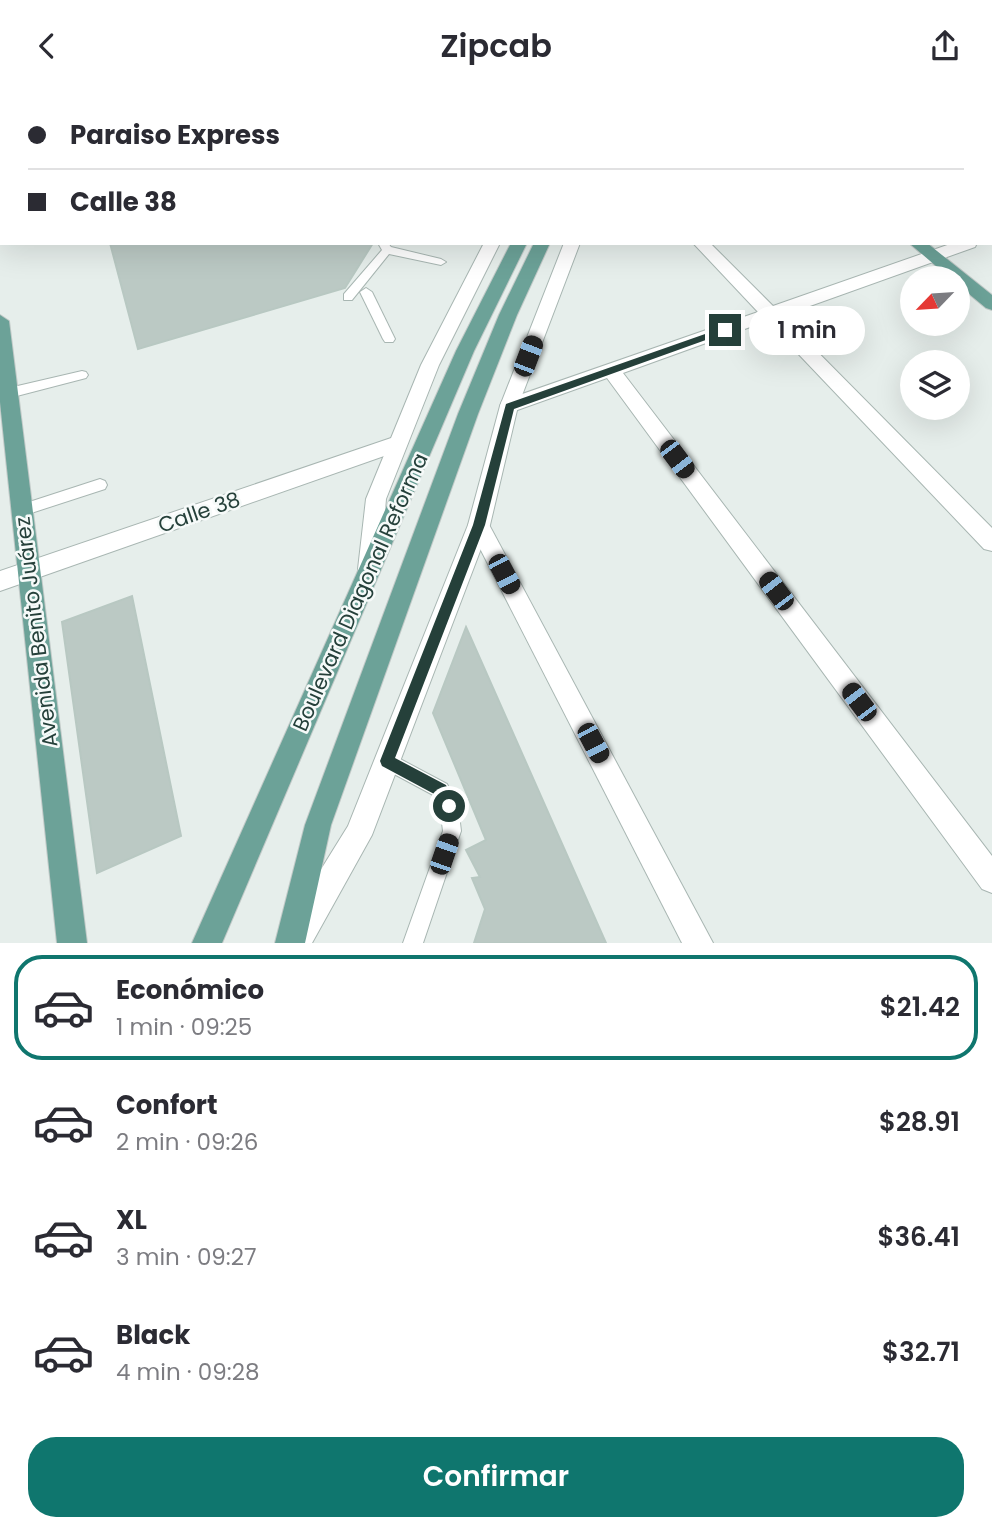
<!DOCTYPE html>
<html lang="es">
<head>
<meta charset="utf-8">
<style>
  :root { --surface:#fff; --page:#f2f2f3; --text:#2b2b33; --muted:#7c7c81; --line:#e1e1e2; --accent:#0f766e }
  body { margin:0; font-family:Poppins,sans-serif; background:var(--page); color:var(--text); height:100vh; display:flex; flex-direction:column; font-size:26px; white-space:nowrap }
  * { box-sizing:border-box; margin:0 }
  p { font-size:23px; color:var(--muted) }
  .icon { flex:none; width:38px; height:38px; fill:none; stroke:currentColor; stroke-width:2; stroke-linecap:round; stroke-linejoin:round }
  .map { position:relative; height:852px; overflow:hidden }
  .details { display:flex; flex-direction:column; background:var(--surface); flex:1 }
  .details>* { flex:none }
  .top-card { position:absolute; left:0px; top:0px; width:992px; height:154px; box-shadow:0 7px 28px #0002; display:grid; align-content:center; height:154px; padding:0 28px; background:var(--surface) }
  .needle { width:46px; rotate:245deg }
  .buttons { position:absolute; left:900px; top:175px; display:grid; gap:14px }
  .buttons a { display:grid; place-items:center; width:70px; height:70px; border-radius:50%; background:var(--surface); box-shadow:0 7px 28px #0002; font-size:35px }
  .end { position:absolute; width:32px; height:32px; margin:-16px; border:9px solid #25403a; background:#fff; box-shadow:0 0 0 4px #fff }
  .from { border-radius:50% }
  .bubble { position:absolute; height:49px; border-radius:24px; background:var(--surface); box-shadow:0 7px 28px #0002; font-size:23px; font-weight:600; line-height:49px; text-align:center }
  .car { position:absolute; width:21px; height:42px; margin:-21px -10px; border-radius:9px; box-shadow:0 0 5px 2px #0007; background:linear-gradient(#222 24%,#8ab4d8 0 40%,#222 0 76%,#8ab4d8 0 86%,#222 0) }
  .top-card b { display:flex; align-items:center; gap:24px; height:66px; font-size:26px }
  .top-card b+b { border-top:2px solid var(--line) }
  .top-card i { width:18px; height:18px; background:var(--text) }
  ul { padding:12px 0 0; list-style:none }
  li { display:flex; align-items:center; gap:21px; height:105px; margin:0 14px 10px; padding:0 14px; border:4px solid transparent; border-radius:28px }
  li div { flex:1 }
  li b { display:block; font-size:26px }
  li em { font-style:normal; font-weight:600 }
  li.on { border-color:var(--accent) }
  li>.icon { width:63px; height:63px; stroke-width:1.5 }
  .cta { display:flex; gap:14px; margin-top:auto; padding:14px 28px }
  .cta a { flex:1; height:80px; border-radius:28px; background:var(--accent); color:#fff; font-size:28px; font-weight:600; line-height:80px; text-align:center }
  header { display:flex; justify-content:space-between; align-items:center; height:91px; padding:0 28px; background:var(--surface); font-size:32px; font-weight:600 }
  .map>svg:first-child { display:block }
  .building { fill:#bbc9c4; stroke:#b8c8c2; stroke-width:2 }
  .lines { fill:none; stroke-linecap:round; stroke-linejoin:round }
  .service-casing { stroke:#a8b6b2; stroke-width:2 }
  .minor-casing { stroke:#a8b6b2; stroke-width:2 }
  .tertiary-casing { stroke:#a8b6b2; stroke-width:2 }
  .primary-casing { stroke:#c2cac8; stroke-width:2 }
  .service { fill:#fff; fill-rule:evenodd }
  .minor { fill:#fff; fill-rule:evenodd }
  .tertiary { fill:#fff; fill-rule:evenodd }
  .primary { fill:#6ca298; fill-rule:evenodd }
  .route { fill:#25403a }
  .labels { text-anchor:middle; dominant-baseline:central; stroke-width:5; stroke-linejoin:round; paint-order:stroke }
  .street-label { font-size:21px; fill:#25403a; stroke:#f6faf9 }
</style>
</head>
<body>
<header><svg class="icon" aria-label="back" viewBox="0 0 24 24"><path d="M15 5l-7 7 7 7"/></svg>Zipcab<svg class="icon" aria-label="share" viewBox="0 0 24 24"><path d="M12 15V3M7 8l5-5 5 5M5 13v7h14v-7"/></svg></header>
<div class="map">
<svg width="992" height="852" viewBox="0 0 992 852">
  <rect width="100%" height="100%" fill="#e6eeeb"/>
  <g class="building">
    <polygon points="110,152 373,152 345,197 138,258"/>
    <polygon points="132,505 181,745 97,782 62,531"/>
    <polygon points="466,536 606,852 474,852 485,818 472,787 480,786 466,759 486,749 433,622"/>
  </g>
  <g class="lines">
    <g class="service-casing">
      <g id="service">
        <polygon points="290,0 298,0 299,2 291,2"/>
        <polygon points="320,0 329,0 330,2 321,2"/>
        <polygon points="546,0 554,0 555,2 547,2"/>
        <polygon points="817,0 830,0 816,2"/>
        <polygon points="378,152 388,152 391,156 441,168 446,171 441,174 389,163 352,209 344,209 344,203 382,159"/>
        <polygon points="366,197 372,201 395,248 393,251 385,251 383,248 360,201"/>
        <polygon points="82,280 86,281 88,284 86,287 9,307 3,302 9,297"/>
        <polygon points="100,388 105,390 107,394 105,398 22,425 17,423 15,419 17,415"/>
        <polygon points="387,661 447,693 458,715 461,740 423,852 403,852 443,740 440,716 435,705 381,676 378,670 381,664"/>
      </g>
    </g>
    <g class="minor-casing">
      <g id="minor">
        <polygon points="693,152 710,152 773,215 953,152 977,152 975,156 782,225 992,437 992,460 984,458 767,230 623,282 992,765 992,802 982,798 607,287 509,322 502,320 500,315 502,310 758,221"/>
        <polygon points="397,345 404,348 407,353 404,358 0,500 0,480"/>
        <polygon points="479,425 486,428 713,852 682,852 468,434 472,428"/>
      </g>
    </g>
    <g class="tertiary-casing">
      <g id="tertiary">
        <polygon points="136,0 156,0 135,2"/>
        <polygon points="566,0 578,0 565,2"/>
        <polygon points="629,0 641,0 628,2"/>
        <polygon points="0,27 2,27 0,36"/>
        <polygon points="484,152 500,152 439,274 386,408 380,478 377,485 369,488 361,485 358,478 366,408 421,274"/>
        <polygon points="564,152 580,152 518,315 490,434 372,744 312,852 282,852 312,793 348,735 468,434 500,315"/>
      </g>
    </g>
    <g class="primary-casing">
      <g id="primary">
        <polygon points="587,0 599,0 586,2"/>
        <rect x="603" y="0" width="12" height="2"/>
        <polygon points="720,0 733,0 734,2 721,2"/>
        <polygon points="793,0 807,0 808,2 794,2"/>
        <polygon points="990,137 992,138 992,148 990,147"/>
        <polygon points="511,152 527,152 474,260 222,852 192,852 456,260"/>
        <polygon points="534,152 550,152 517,224 478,323 331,734 305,852 275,852 305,734 458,323 499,224"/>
        <polygon points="909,152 927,152 992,204 992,219 986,217 957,193 957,187 950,187"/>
        <polygon points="0,224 9,230 87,852 57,852 0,311"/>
      </g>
    </g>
    <use href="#service" class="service"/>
    <use href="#minor" class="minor"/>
    <use href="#tertiary" class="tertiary"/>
    <use href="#primary" class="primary"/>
  </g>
  <polygon class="route" points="725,236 729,239 728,241 514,318 485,434 395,667 446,694 456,715 454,720 449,722 444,720 436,704 382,675 380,670 473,434 506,313"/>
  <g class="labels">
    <g class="street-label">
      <text transform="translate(199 421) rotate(-19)">Calle 38</text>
      <text transform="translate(360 501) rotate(-66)">Boulevard Diagonal Reforma</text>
      <text transform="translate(36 541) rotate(-97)">Avenida Benito Juárez</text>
    </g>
  </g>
</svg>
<div class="buttons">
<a><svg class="needle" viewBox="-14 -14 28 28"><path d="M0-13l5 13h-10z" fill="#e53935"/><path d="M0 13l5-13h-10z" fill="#7c7c81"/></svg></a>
<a><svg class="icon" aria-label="layers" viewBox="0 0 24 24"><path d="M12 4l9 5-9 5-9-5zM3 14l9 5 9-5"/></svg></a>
</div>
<i class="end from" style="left:449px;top:715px"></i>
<i class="end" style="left:725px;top:239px"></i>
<div class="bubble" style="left:749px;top:215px;width:116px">1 min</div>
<i class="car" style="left:528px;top:265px;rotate:21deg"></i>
<i class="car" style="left:677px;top:368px;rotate:143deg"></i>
<i class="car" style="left:504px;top:483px;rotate:152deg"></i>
<i class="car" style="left:776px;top:500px;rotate:323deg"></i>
<i class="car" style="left:859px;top:611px;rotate:323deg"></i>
<i class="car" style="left:593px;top:652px;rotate:152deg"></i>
<i class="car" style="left:444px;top:763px;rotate:19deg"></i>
<div class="top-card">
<b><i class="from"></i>Paraiso Express</b>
<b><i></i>Calle 38</b>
</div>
</div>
<section class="details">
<ul>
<li class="on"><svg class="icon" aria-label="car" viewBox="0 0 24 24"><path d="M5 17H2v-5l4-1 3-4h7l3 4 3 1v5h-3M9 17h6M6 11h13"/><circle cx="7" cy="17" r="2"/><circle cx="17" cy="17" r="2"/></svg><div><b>Económico</b><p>1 min · 09:25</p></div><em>$21.42</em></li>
<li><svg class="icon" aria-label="car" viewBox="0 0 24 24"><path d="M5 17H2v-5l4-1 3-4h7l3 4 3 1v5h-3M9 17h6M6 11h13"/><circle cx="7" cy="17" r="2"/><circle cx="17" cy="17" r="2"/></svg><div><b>Confort</b><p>2 min · 09:26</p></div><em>$28.91</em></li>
<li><svg class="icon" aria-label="car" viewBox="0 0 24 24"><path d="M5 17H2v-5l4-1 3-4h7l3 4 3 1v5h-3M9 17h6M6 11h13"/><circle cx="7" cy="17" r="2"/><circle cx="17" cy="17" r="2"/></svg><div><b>XL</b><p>3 min · 09:27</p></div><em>$36.41</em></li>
<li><svg class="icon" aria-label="car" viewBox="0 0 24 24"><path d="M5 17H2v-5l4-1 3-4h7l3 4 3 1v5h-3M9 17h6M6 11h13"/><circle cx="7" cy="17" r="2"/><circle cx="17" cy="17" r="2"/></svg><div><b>Black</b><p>4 min · 09:28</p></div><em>$32.71</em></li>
</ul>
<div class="cta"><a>Confirmar</a></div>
</section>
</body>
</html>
